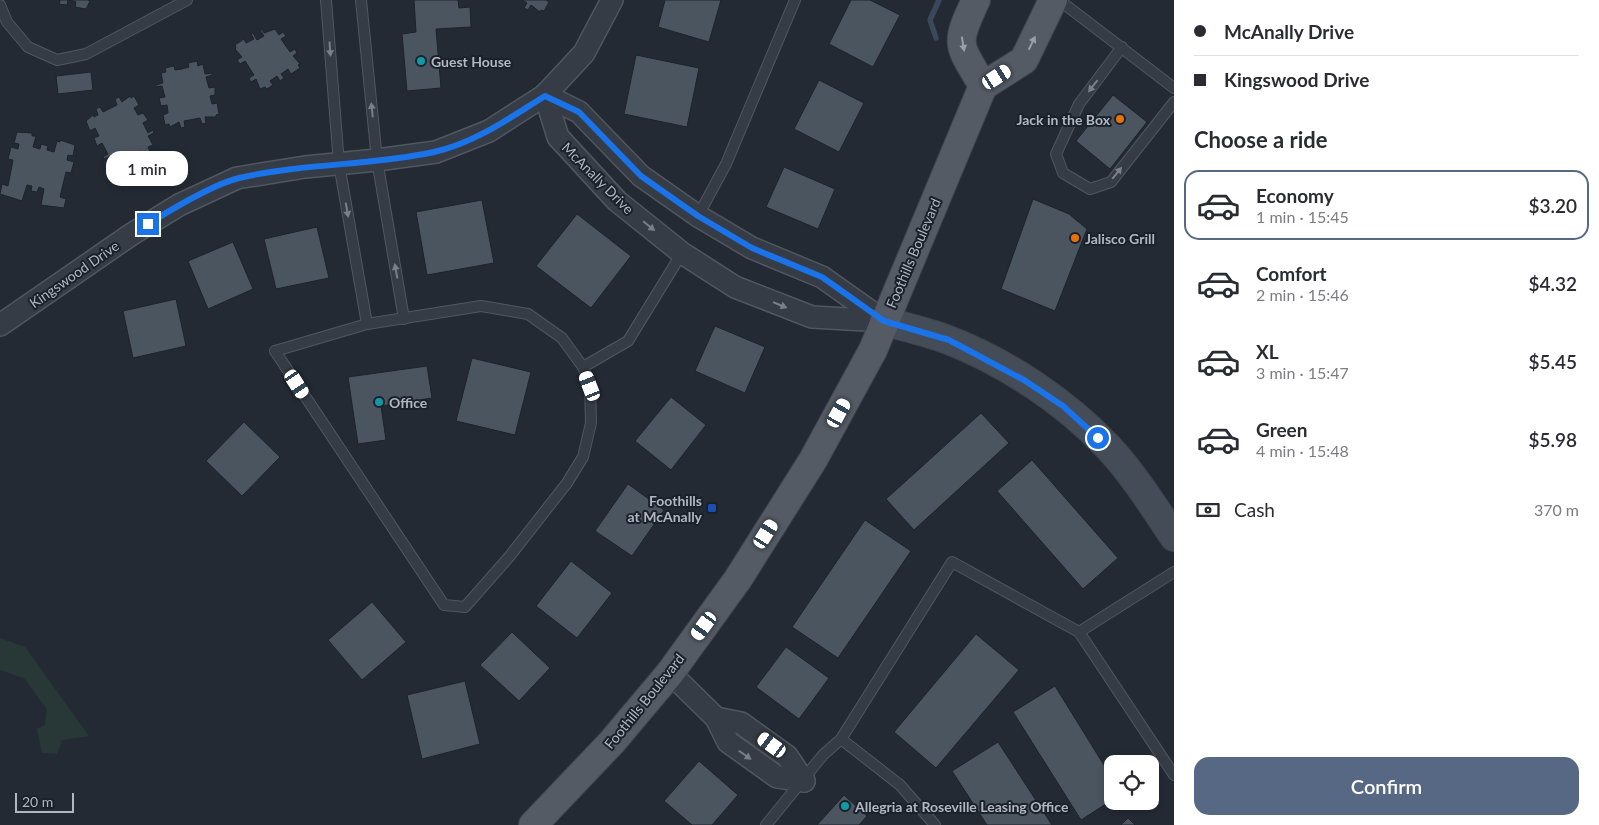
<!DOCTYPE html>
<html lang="en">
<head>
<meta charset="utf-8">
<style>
  :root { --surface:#fff; --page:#f7f7f7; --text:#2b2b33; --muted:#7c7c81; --line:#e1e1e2; --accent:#576885 }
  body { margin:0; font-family:Lato,sans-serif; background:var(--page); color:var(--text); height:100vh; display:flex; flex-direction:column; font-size:19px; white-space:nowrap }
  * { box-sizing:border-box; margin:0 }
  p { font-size:16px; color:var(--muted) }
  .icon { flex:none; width:28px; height:28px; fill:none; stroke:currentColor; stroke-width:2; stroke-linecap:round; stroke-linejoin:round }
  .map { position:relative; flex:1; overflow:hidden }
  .side { display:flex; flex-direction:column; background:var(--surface); width:425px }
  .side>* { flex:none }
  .guide { display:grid; align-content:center; height:110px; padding:0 20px; background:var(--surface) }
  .fabs { position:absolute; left:1104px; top:755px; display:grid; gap:10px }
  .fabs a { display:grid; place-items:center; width:55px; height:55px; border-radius:10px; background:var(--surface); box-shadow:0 2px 8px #0003; font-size:25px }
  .scale { position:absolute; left:15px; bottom:12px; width:59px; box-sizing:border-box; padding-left:5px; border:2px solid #b0b7c2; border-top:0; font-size:14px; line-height:18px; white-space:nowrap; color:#b0b7c2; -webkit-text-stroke:4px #1b212a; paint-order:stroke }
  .end { position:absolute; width:22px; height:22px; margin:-11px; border:6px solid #1a73e8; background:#fff; box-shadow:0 0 0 2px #fff }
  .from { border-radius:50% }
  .bubble { position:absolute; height:35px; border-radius:15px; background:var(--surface); box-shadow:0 2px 8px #0003; font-size:16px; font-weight:600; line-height:35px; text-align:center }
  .car { position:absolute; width:15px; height:30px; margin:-15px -8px; border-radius:6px; box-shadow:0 0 4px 1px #0007; background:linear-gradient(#fff 24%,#345 0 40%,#fff 0 76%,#345 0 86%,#fff 0) }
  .guide b { display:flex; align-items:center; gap:18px; height:48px; font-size:19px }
  .guide b+b { border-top:1px solid var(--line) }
  .guide i { width:12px; height:12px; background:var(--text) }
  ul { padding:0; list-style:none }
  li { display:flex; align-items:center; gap:15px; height:70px; margin:0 10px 8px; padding:0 10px; border:2px solid transparent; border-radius:15px }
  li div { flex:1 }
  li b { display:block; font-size:19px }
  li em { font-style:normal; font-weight:600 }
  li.on { border-color:var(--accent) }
  li>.icon { width:45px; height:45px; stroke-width:1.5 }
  h2 { padding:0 20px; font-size:22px; line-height:60px }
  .pay { display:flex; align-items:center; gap:12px; height:55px; padding:0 20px; font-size:19px }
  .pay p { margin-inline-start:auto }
  .action { display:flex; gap:10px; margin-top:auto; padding:10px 20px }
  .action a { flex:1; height:58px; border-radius:15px; background:var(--accent); color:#fff; font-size:20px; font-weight:600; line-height:58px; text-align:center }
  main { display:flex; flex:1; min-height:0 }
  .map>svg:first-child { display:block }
  .green { fill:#273837 }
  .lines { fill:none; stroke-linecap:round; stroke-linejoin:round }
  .stream { stroke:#3a485b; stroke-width:5.5 }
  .building { fill:#4b5560; stroke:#1d232c }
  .lane-casing { stroke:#505760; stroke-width:12 }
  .street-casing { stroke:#505760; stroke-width:24 }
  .secondary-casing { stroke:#3f454f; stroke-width:30 }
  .primary-casing { stroke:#3f454f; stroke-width:30 }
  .lane { stroke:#363c45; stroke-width:10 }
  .street { stroke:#363c45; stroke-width:21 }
  .secondary { stroke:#444c57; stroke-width:28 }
  .primary { stroke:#545b65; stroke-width:28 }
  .oneway { fill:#99a0ab }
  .oneway2 { fill:#79808a }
  .route { stroke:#1a73e8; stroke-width:6 }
  .culture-dot { fill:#0f9aa8; stroke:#1b212a; stroke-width:2 }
  .food-dot { fill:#e8710a; stroke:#1b212a; stroke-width:2 }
  .transit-dot { fill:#1a4fb4; stroke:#1b212a; stroke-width:2 }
  .labels { text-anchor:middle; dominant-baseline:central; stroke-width:4; stroke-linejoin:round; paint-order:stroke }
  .poi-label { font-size:14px; font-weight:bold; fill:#b0b7c2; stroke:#1b212a; text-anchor:start }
  .street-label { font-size:14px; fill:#b0b7c2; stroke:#1b212a }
</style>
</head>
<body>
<main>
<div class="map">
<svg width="1174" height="825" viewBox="0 0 1174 825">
  <rect width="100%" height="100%" fill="#232a34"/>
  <polygon class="green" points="0,638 25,647 89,736 62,740 57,754 42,753 37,729 45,725 47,709 24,678 0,670"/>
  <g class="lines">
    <polyline class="stream" points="936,38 930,20 939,0"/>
  </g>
  <g class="building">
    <polygon points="60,0 68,0 67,5 59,4"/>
    <polygon points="69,0 88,0 90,1 86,9 75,7 76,2"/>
    <polygon points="414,0 458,0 459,8 470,7 471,27 436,29 441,88 407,91 402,34 416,32"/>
    <polygon points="522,0 546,0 549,2 544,11 541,10 540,12 531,5 528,10 524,8 527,3"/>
    <polygon points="665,0 721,0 709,42 658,27"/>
    <polygon points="851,0 870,0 900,15 873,67 829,44"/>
    <polygon points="262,29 264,33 275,29 279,35 283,32 286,36 281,39 290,52 295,49 297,53 293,56 300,64 298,65 300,68 291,74 288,69 281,74 284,78 280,81 277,76 270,81 273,85 267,89 265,87 260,89 256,79 251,82 249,78 254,75 245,61 240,64 237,60 242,57 235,49 236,48 235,45 244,39 246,43 254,39 251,34 253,33 257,40 264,36 260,30"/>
    <polygon points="636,55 699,68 687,127 624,114"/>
    <polygon points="197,61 198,66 203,64 205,74 212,73 212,75 206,77 209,88 215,87 215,95 210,96 212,104 217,103 219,114 216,115 216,117 205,117 206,123 202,124 200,118 184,121 185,127 181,128 179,122 170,127 169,124 165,125 163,115 168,113 167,105 161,106 159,98 165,97 162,86 156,87 156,85 163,83 161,73 166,72 165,68 174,66 175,70 182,69 189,67 188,63"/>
    <polygon points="91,72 93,90 58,94 56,76"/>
    <polygon points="819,80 864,103 839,152 794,129"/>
    <polygon points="1113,95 1147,122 1110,169 1076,141"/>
    <polygon points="130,96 131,98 134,96 139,105 134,108 138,115 143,113 148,120 143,123 148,133 153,130 154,133 148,136 153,145 148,147 150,151 142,155 140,151 134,154 127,158 129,161 121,166 120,162 115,164 110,156 104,159 103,157 108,154 102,143 97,146 94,138 99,136 95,128 90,131 86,121 93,115 94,117 98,115 96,109 100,107 103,112 117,105 115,99 119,97 122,102"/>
    <polygon points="17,132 32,133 32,136 36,136 33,147 40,149 41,144 48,146 47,150 54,152 57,141 60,142 60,140 75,145 73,156 68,155 67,160 74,162 71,173 66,172 60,197 66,199 64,208 41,205 44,189 39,187 37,192 31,191 32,186 27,185 22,201 0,194 2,184 8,186 13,160 8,159 11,147 18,149 19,144 14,143"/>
    <polygon points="784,167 835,189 818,229 766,207"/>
    <polygon points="1033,199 1069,214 1087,229 1055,311 1001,289"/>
    <polygon points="482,200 494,263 427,275 416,212"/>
    <polygon points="577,214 631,256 591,308 536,266"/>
    <polygon points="317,227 329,278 276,289 264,239"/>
    <polygon points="233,242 253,289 208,309 188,261"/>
    <polygon points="176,299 186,346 133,358 123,311"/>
    <polygon points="715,326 765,347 745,393 695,371"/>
    <polygon points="472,358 531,372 515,435 456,421"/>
    <polygon points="427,366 432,398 381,406 386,440 358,444 348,377"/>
    <polygon points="671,397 706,425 671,470 635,441"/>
    <polygon points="981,413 1009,443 914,530 886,499"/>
    <polygon points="244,422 280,457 242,496 206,461"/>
    <polygon points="1032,460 1118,558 1083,589 997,491"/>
    <polygon points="628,484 664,510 632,556 595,531"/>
    <polygon points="865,520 911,551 838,658 792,627"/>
    <polygon points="571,561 612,593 577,638 536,606"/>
    <polygon points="372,602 406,642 362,680 328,640"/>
    <polygon points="512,632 550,668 519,701 480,665"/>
    <polygon points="976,634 1019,670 936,768 894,732"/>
    <polygon points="786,647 829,678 799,719 756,687"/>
    <polygon points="465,681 480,744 422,759 407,695"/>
    <polygon points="1055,686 1112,778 1112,800 1081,820 1013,712"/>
    <polygon points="998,742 1052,825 987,825 952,771"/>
    <polygon points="699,761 738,795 712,825 692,825 664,801"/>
    <polygon points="844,795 867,816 859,825 817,825"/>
    <polygon points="1128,818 1135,825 1121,825"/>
  </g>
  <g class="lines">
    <g class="lane-casing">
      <g id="lane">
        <polyline points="326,0 339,164 367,324"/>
        <polyline points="361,0 377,160 404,319"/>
        <polyline points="1059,0 1174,88"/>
        <polyline points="0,5 7,22 28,47 57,60 86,54 187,0"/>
        <polyline points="1122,47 1079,104 1056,154 1063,173 1090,189 1111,182 1174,102"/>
        <polyline points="698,216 726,164 795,0"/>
        <polygon points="481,306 528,314 562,338 583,367 590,386 591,423 583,457 567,483 509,557 465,607 444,605 275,351 367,324"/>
        <polyline points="583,367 628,341 682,253"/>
        <polyline points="1079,632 1174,775"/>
        <polyline points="841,739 900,785 935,825"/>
        <polyline points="766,825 823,755 841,739 952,562 1079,632 1174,572"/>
      </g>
    </g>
    <g class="street-casing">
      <g id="street">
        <polyline points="545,95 558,137 617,201 682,253 735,287 812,317 884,321"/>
        <polyline points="545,95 579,112 641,176 698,216 752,248 822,277 884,321"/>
        <polyline points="0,325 132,234 179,205 237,178 305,167 377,160 436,152 489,131 545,95 584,53 612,0"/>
        <polyline points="670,673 716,718 741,723 787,756 804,781"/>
        <polyline points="716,718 728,742 777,777 804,781"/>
      </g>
    </g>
    <g class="secondary-casing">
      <path id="secondary" d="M884 321C905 327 926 332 946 339 1006 362 1066 402 1109 448 1134 475 1154 507 1174 537"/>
    </g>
    <g class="primary-casing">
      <g id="primary">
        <path d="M976 0C954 46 958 43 983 86"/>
        <polyline points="533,825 612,742 670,673 738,579 813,460 873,350 983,86 1024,60 1053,0"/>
      </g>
    </g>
    <use href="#lane" class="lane"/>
    <use href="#street" class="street"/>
    <use href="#secondary" class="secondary"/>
    <use href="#primary" class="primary"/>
  </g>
  <defs><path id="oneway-solid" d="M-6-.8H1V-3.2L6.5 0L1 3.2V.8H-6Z" transform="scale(1.25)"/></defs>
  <g class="oneway">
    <use href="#oneway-solid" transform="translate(1032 43) rotate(-64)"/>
    <use href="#oneway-solid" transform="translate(963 44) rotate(81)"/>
  </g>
  <g class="oneway2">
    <use href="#oneway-solid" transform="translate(330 49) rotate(86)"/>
    <use href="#oneway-solid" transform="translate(1093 86) rotate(128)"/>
    <use href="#oneway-solid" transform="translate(372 110) rotate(-96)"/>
    <use href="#oneway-solid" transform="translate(1117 173) rotate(-51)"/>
    <use href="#oneway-solid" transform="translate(347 210) rotate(80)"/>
    <use href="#oneway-solid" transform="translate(649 226) rotate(39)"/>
    <use href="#oneway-solid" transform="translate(396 271) rotate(-100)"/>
    <use href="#oneway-solid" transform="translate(780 305) rotate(22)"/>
    <use href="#oneway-solid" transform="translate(745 755) rotate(35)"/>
  </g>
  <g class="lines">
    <path class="route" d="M148 224C172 209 211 185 239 178 303 163 370 166 434 152 475 143 511 117 545 96L579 112 641 176 698 216 752 248 822 277 884 321 949 340 1024 380 1063 406 1098 438"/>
  </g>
  <g class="culture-dot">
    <circle cx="421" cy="61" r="5"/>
    <circle cx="379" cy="402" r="5"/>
    <circle cx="845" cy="806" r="5"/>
  </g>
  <g class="food-dot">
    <circle cx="1120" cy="119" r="5"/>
    <circle cx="1075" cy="238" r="5"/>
  </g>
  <rect class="transit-dot" x="707" y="503" width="10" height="10" rx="2.5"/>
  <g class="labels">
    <g class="poi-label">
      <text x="431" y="61">Guest House</text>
      <text x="1110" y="119" text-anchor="end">Jack in the Box</text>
      <text x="1085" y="238">Jalisco Grill</text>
      <text x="389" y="402">Office</text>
      <text x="702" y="500" text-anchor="end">Foothills<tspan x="702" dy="16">at McAnally</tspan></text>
      <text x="855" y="806">Allegria at Roseville Leasing Office</text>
    </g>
    <g class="street-label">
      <text transform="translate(598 178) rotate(45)">McAnally Drive</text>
      <text transform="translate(913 253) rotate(-67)">Foothills Boulevard</text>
      <text transform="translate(74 274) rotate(-35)">Kingswood Drive</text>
      <text transform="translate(644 701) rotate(-51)">Foothills Boulevard</text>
    </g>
  </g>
</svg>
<div class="fabs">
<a><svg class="icon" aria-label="locate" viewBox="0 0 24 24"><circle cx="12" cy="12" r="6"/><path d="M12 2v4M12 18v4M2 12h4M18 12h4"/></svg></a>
</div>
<div class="scale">20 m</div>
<i class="end from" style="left:1098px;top:438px"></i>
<i class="end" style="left:148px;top:224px"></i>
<div class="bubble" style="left:106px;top:151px;width:82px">1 min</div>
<i class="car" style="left:997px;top:77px;rotate:57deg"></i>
<i class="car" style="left:297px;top:384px;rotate:147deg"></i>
<i class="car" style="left:590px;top:386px;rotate:339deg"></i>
<i class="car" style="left:839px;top:413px;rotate:29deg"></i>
<i class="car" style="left:766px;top:534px;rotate:32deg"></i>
<i class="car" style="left:704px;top:626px;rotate:216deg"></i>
<i class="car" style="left:772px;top:745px;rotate:306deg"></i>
</div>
<section class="side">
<div class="guide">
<b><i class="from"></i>McAnally Drive</b>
<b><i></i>Kingswood Drive</b>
</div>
<h2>Choose a ride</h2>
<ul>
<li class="on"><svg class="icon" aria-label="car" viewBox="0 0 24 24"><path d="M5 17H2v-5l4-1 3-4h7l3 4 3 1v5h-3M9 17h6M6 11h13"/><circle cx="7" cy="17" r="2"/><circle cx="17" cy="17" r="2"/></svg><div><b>Economy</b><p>1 min · 15:45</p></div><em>$3.20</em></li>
<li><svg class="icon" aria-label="car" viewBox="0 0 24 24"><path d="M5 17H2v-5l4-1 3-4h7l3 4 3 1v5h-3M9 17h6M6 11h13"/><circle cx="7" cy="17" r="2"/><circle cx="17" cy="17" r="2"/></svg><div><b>Comfort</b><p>2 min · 15:46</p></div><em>$4.32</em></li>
<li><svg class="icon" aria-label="car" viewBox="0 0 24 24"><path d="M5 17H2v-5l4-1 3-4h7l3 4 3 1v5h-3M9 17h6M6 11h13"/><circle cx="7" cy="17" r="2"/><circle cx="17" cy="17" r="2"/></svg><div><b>XL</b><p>3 min · 15:47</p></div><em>$5.45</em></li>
<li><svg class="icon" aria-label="car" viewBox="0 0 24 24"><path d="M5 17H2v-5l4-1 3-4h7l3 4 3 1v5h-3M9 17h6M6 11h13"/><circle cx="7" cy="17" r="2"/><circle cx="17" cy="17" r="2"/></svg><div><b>Green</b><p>4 min · 15:48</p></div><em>$5.98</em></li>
</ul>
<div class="pay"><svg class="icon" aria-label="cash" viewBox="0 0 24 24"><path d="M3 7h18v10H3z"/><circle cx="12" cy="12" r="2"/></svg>Cash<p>370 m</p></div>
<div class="action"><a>Confirm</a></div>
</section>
</main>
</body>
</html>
